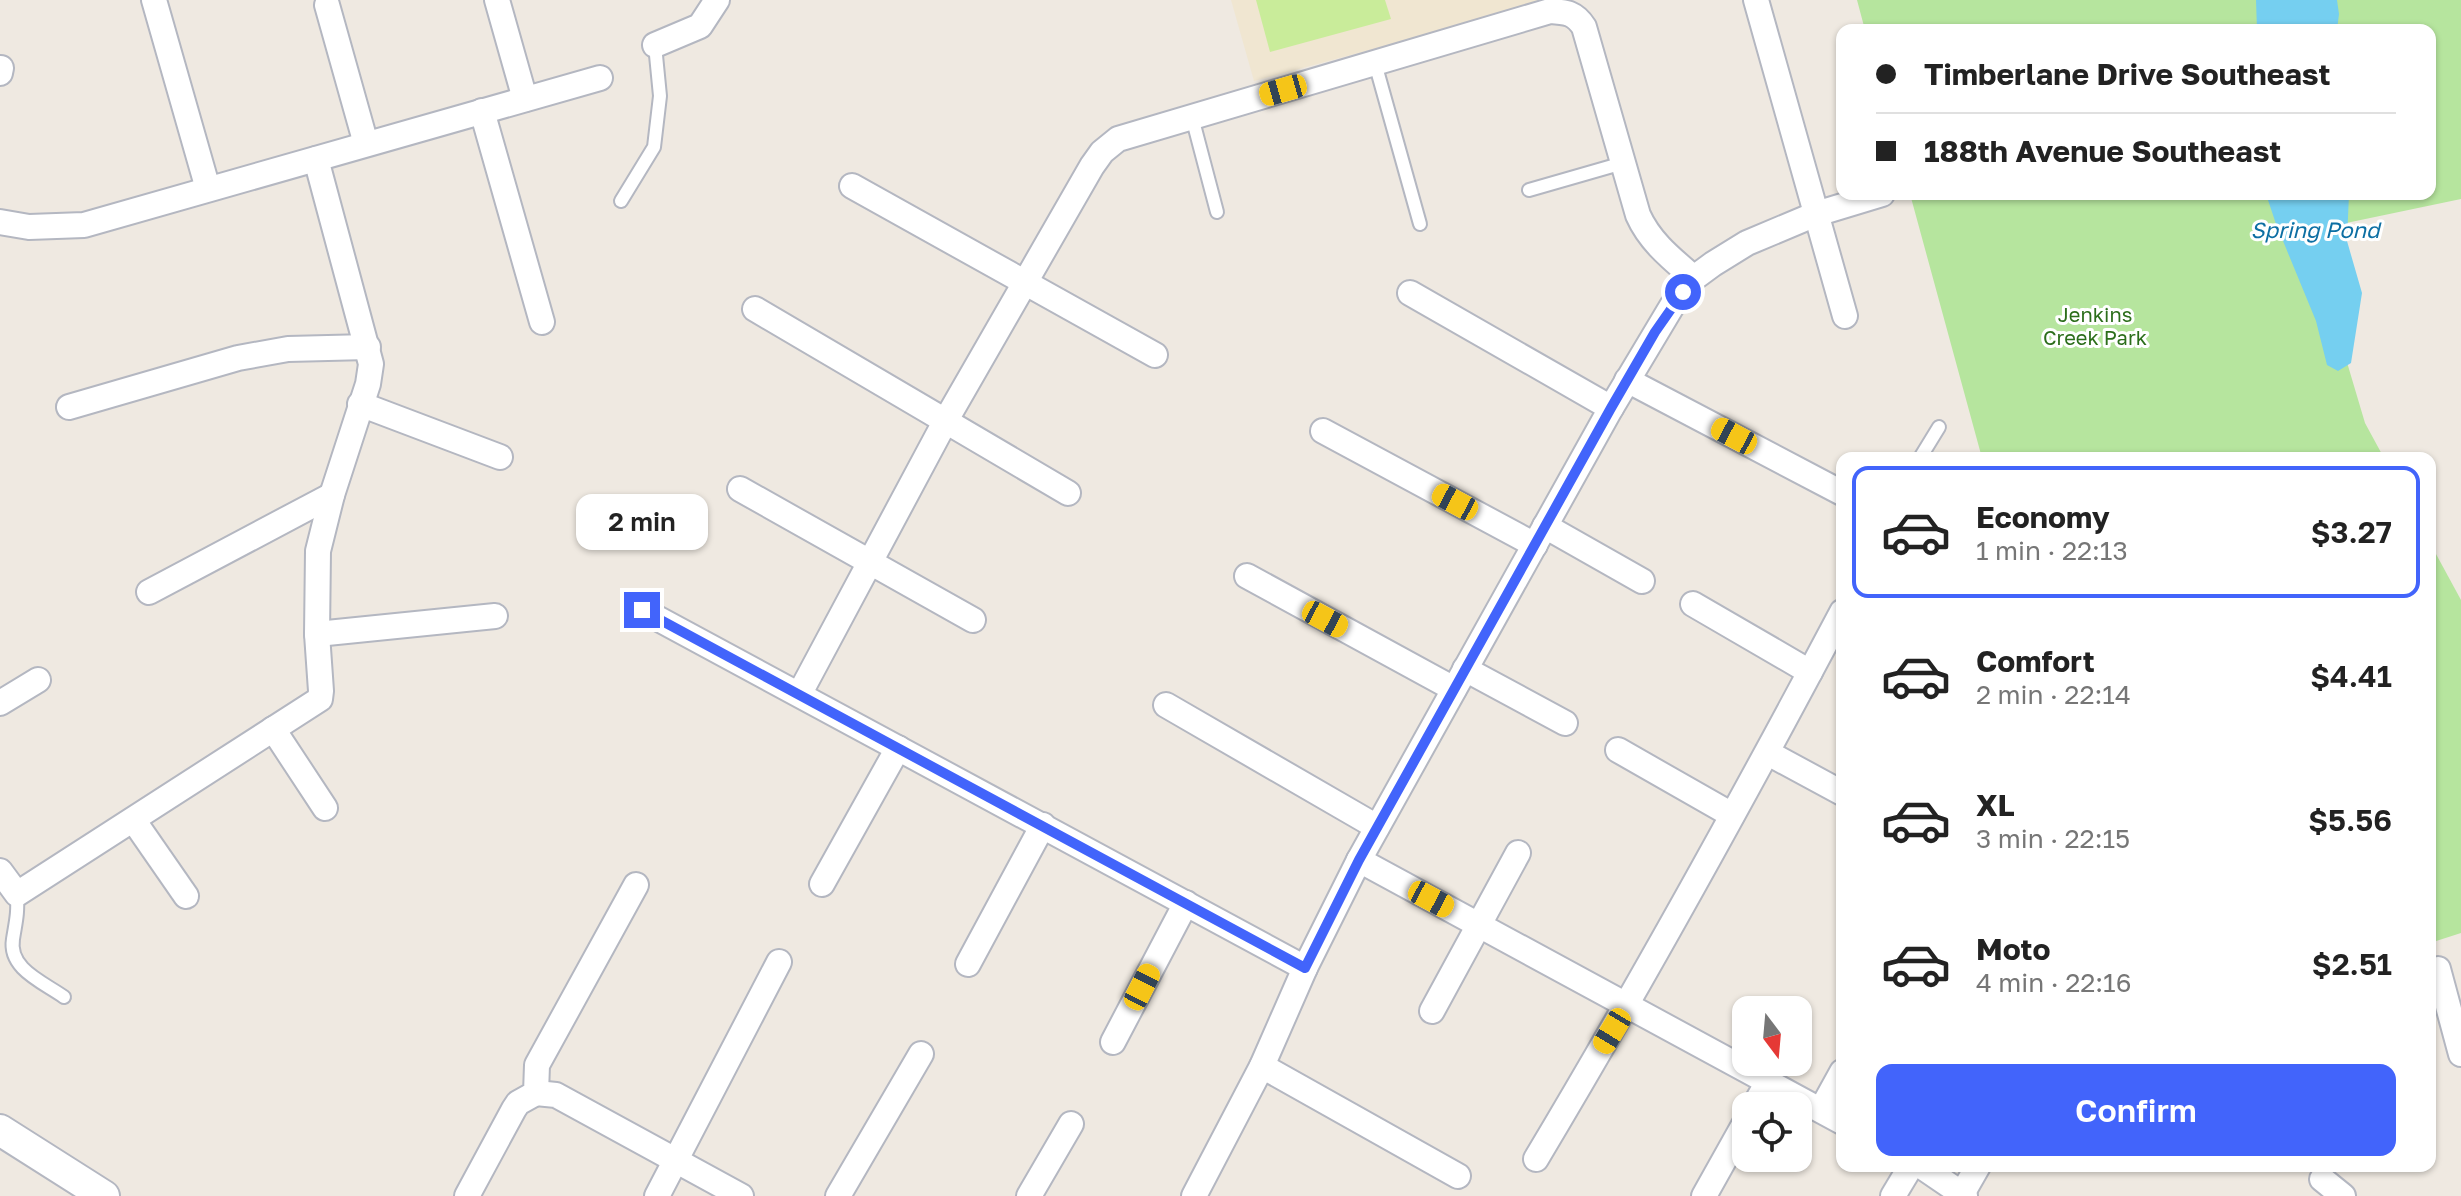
<!DOCTYPE html>
<html lang="en">
<head>
<meta charset="utf-8">
<style>
  :root { --surface:#fff; --page:#f2f2f2; --text:#222; --muted:#767676; --line:#e0e0e0; --accent:#4264fb }
  body { margin:0; font-family:"Golos Text",sans-serif; background:var(--page); color:var(--text); height:100vh; display:flex; flex-direction:column; font-size:30px; white-space:nowrap }
  * { box-sizing:border-box; margin:0 }
  p { font-size:26px; color:var(--muted) }
  .icon { flex:none; width:44px; height:44px; fill:none; stroke:currentColor; stroke-width:2; stroke-linecap:round; stroke-linejoin:round }
  .map { position:relative; flex:1; overflow:hidden }
  .sheet { position:absolute; left:1836px; top:452px; width:600px; height:720px; display:flex; flex-direction:column; background:var(--surface); border-radius:16px; box-shadow:0 2px 6px #0004 }
  .sheet>* { flex:none }
  .banner { position:absolute; left:1836px; top:24px; width:600px; height:176px; border-radius:16px; box-shadow:0 2px 6px #0004; display:grid; align-content:center; height:176px; padding:0 40px; background:var(--surface) }
  .needle { width:52px; rotate:164deg }
  .tools { position:absolute; left:1732px; top:996px; display:grid; gap:16px }
  .tools a { display:grid; place-items:center; width:80px; height:80px; border-radius:16px; background:var(--surface); box-shadow:0 2px 6px #0004; font-size:40px }
  .end { position:absolute; width:36px; height:36px; margin:-18px; border:10px solid #4264fb; background:#fff; box-shadow:0 0 0 4px #fff }
  .from { border-radius:50% }
  .bubble { position:absolute; height:56px; border-radius:16px; background:var(--surface); box-shadow:0 2px 6px #0004; font-size:26px; font-weight:600; line-height:56px; text-align:center }
  .car { position:absolute; width:24px; height:48px; margin:-24px -12px; border-radius:10px; box-shadow:0 0 6px 2px #0007; background:linear-gradient(#f5c518 24%,#345 0 40%,#f5c518 0 76%,#345 0 86%,#f5c518 0) }
  .banner b { display:flex; align-items:center; gap:28px; height:76px; font-size:30px }
  .banner b+b { border-top:2px solid var(--line) }
  .banner i { width:20px; height:20px; background:var(--text) }
  ul { padding:14px 0 0; list-style:none }
  li { display:flex; align-items:center; gap:24px; height:132px; margin:0 16px 12px; padding:0 24px; border:4px solid transparent; border-radius:16px }
  li div { flex:1 }
  li b { display:block; font-size:30px }
  li em { font-style:normal; font-weight:600 }
  li.current { border-color:var(--accent) }
  li>.icon { width:72px; height:72px; stroke-width:1.5 }
  .button { display:flex; gap:16px; margin-top:auto; padding:16px 40px }
  .button a { flex:1; height:92px; border-radius:16px; background:var(--accent); color:#fff; font-size:32px; font-weight:600; line-height:92px; text-align:center }
  .map>svg:first-child { display:block }
  .education { fill:#f0e6d1 }
  .green { fill:#b6e59e }
  .pitch { fill:#c9ec9a }
  .water { fill:#75cff0 }
  .lines { fill:none; stroke-linecap:round; stroke-linejoin:round }
  .service-casing { stroke:#b4b7c1; stroke-width:16 }
  .minor-casing { stroke:#b4b7c1; stroke-width:28 }
  .tertiary-casing { stroke:#b4b7c1; stroke-width:34 }
  .service { stroke:#fff; stroke-width:12 }
  .minor { stroke:#fff; stroke-width:24 }
  .tertiary { stroke:#fff; stroke-width:30 }
  .route { stroke:#4264fb; stroke-width:10 }
  .labels { text-anchor:middle; dominant-baseline:central; stroke-width:6; stroke-linejoin:round; paint-order:stroke }
  .park-label { font-size:20px; fill:#2c6e1b; stroke:#fff }
  .water-label { font-size:22px; font-style:italic; fill:#0d6fa3; stroke:#fff }
</style>
</head>
<body>
<div class="map">
<svg width="2461" height="1196" viewBox="0 0 2461 1196">
  <rect width="100%" height="100%" fill="#efe9e1"/>
  <polygon class="education" points="1231,0 1547,0 1547,2 1254,81"/>
  <g class="green">
    <polygon points="1857,0 2461,0 2461,199 2308,231 2365,423 2384,458 1982,458 1910,194 2430,194 2430,30 1865,30"/>
    <polygon points="2430,543 2461,600 2461,933 2430,943"/>
  </g>
  <polygon class="pitch" points="1256,0 1385,0 1391,19 1270,52"/>
  <g class="water">
    <polygon points="2256,0 2337,0 2339,14 2337,30 2257,30"/>
    <polygon points="2266,194 2349,194 2347,241 2362,293 2351,363 2338,371 2327,365 2316,321 2276,224"/>
  </g>
  <g class="lines">
    <g class="service-casing">
      <g id="service">
        <polyline points="1375,63 1420,224"/>
        <polyline points="1192,117 1217,212"/>
        <polyline points="1529,190 1623,163"/>
        <polyline points="621,201 654,147 660,96 655,45"/>
        <polyline points="1920,458 1939,427"/>
        <path d="M17 894C18 915 16 920 13 939 8 969 43 982 64 997"/>
      </g>
    </g>
    <g class="minor-casing">
      <g id="minor">
        <polyline points="154,0 208,189"/>
        <polyline points="497,0 525,99"/>
        <polyline points="1756,0 1845,316"/>
        <polyline points="327,5 366,144"/>
        <polyline points="655,45 700,26 717,0"/>
        <polyline points="0,73 1,68"/>
        <polyline points="482,111 542,322"/>
        <polyline points="852,186 1155,355"/>
        <polyline points="0,222 29,227 84,225 600,78"/>
        <polyline points="1410,293 1611,408"/>
        <polyline points="755,309 1068,493"/>
        <polyline points="1627,380 1842,493"/>
        <polyline points="360,404 500,457"/>
        <polyline points="69,407 238,358 288,349 368,347"/>
        <polyline points="1323,431 1535,545"/>
        <polyline points="740,489 973,620"/>
        <polyline points="1545,526 1642,581"/>
        <polyline points="1247,576 1454,689"/>
        <polyline points="149,592 332,495"/>
        <polyline points="1693,604 1810,672"/>
        <polyline points="642,610 1305,968"/>
        <polyline points="317,634 495,616"/>
        <polyline points="1465,669 1565,723"/>
        <path d="M800 693 946 420 1092 166 1102 152 1118 139 1550 11C1567 12 1575 13 1584 27L1638 215C1650 242 1672 259 1694 278"/>
        <polyline points="0,703 38,680"/>
        <polyline points="1166,705 1377,827"/>
        <polyline points="273,729 325,808"/>
        <polyline points="1618,750 1732,815"/>
        <polyline points="1768,753 1842,793"/>
        <polyline points="134,821 186,896"/>
        <polyline points="1359,860 1842,1122"/>
        <polyline points="0,871 17,894 320,699 321,691 317,634 318,551 332,495 368,384 371,364 316,159"/>
        <polyline points="822,884 898,748"/>
        <polyline points="968,964 1043,825"/>
        <polyline points="2438,969 2461,1054"/>
        <polyline points="1432,1011 1518,853"/>
        <polyline points="1113,1042 1186,903"/>
        <polyline points="1262,1066 1458,1176"/>
        <polyline points="536,1093 556,1095 741,1196"/>
        <polyline points="1754,1106 1768,1082"/>
        <polyline points="1821,1110 1842,1072"/>
        <path d="M1536 1159C1643 980 1744 797 1842 612"/>
        <polyline points="1921,1166 1965,1196"/>
        <polyline points="2322,1179 2343,1196"/>
        <polyline points="1962,1194 1978,1166"/>
        <polyline points="467,1196 514,1109 518,1103 536,1093 537,1065 636,885"/>
        <polyline points="657,1196 779,962"/>
        <polyline points="838,1196 921,1054"/>
        <polyline points="1029,1196 1071,1124"/>
        <polyline points="1194,1196 1262,1066 1305,968 1359,860 1611,408 1672,306 1694,278 1713,264 1747,243 1816,214 1882,194"/>
        <polyline points="1704,1196 1746,1121"/>
        <polyline points="1893,1196 1911,1166"/>
      </g>
    </g>
    <g class="tertiary-casing">
      <polyline id="tertiary" points="0,1130 104,1196"/>
    </g>
    <use href="#service" class="service"/>
    <use href="#minor" class="minor"/>
    <use href="#tertiary" class="tertiary"/>
  </g>
  <g class="lines">
    <polyline class="route" points="642,610 1305,968 1359,860 1611,408 1655,332 1683,292"/>
  </g>
  <g class="labels">
    <g class="park-label">
      <text x="2095" y="314">Jenkins<tspan x="2095" dy="23">Creek Park</tspan></text>
    </g>
    <g class="water-label">
      <text x="2315" y="229">Spring Pond</text>
    </g>
  </g>
</svg>
<div class="tools">
<a><svg class="needle" viewBox="-14 -14 28 28"><path d="M0-13l5 13h-10z" fill="#e53935"/><path d="M0 13l5-13h-10z" fill="#767676"/></svg></a>
<a><svg class="icon" aria-label="locate" viewBox="0 0 24 24"><circle cx="12" cy="12" r="6"/><path d="M12 2v4M12 18v4M2 12h4M18 12h4"/></svg></a>
</div>
<i class="end from" style="left:1683px;top:292px"></i>
<i class="end" style="left:642px;top:610px"></i>
<div class="bubble" style="left:576px;top:494px;width:132px">2 min</div>
<i class="car" style="left:1283px;top:90px;rotate:254deg"></i>
<i class="car" style="left:1734px;top:436px;rotate:298deg"></i>
<i class="car" style="left:1455px;top:502px;rotate:298deg"></i>
<i class="car" style="left:1325px;top:619px;rotate:118deg"></i>
<i class="car" style="left:1431px;top:899px;rotate:118deg"></i>
<i class="car" style="left:1142px;top:987px;rotate:27deg"></i>
<i class="car" style="left:1612px;top:1031px;rotate:211deg"></i>
<div class="banner">
<b><i class="from"></i>Timberlane Drive Southeast</b>
<b><i></i>188th Avenue Southeast</b>
</div>
<section class="sheet">
<ul>
<li class="current"><svg class="icon" aria-label="car" viewBox="0 0 24 24"><path d="M5 17H2v-5l4-1 3-4h7l3 4 3 1v5h-3M9 17h6M6 11h13"/><circle cx="7" cy="17" r="2"/><circle cx="17" cy="17" r="2"/></svg><div><b>Economy</b><p>1 min · 22:13</p></div><em>$3.27</em></li>
<li><svg class="icon" aria-label="car" viewBox="0 0 24 24"><path d="M5 17H2v-5l4-1 3-4h7l3 4 3 1v5h-3M9 17h6M6 11h13"/><circle cx="7" cy="17" r="2"/><circle cx="17" cy="17" r="2"/></svg><div><b>Comfort</b><p>2 min · 22:14</p></div><em>$4.41</em></li>
<li><svg class="icon" aria-label="car" viewBox="0 0 24 24"><path d="M5 17H2v-5l4-1 3-4h7l3 4 3 1v5h-3M9 17h6M6 11h13"/><circle cx="7" cy="17" r="2"/><circle cx="17" cy="17" r="2"/></svg><div><b>XL</b><p>3 min · 22:15</p></div><em>$5.56</em></li>
<li><svg class="icon" aria-label="car" viewBox="0 0 24 24"><path d="M5 17H2v-5l4-1 3-4h7l3 4 3 1v5h-3M9 17h6M6 11h13"/><circle cx="7" cy="17" r="2"/><circle cx="17" cy="17" r="2"/></svg><div><b>Moto</b><p>4 min · 22:16</p></div><em>$2.51</em></li>
</ul>
<div class="button"><a>Confirm</a></div>
</section>
</div>
</body>
</html>
